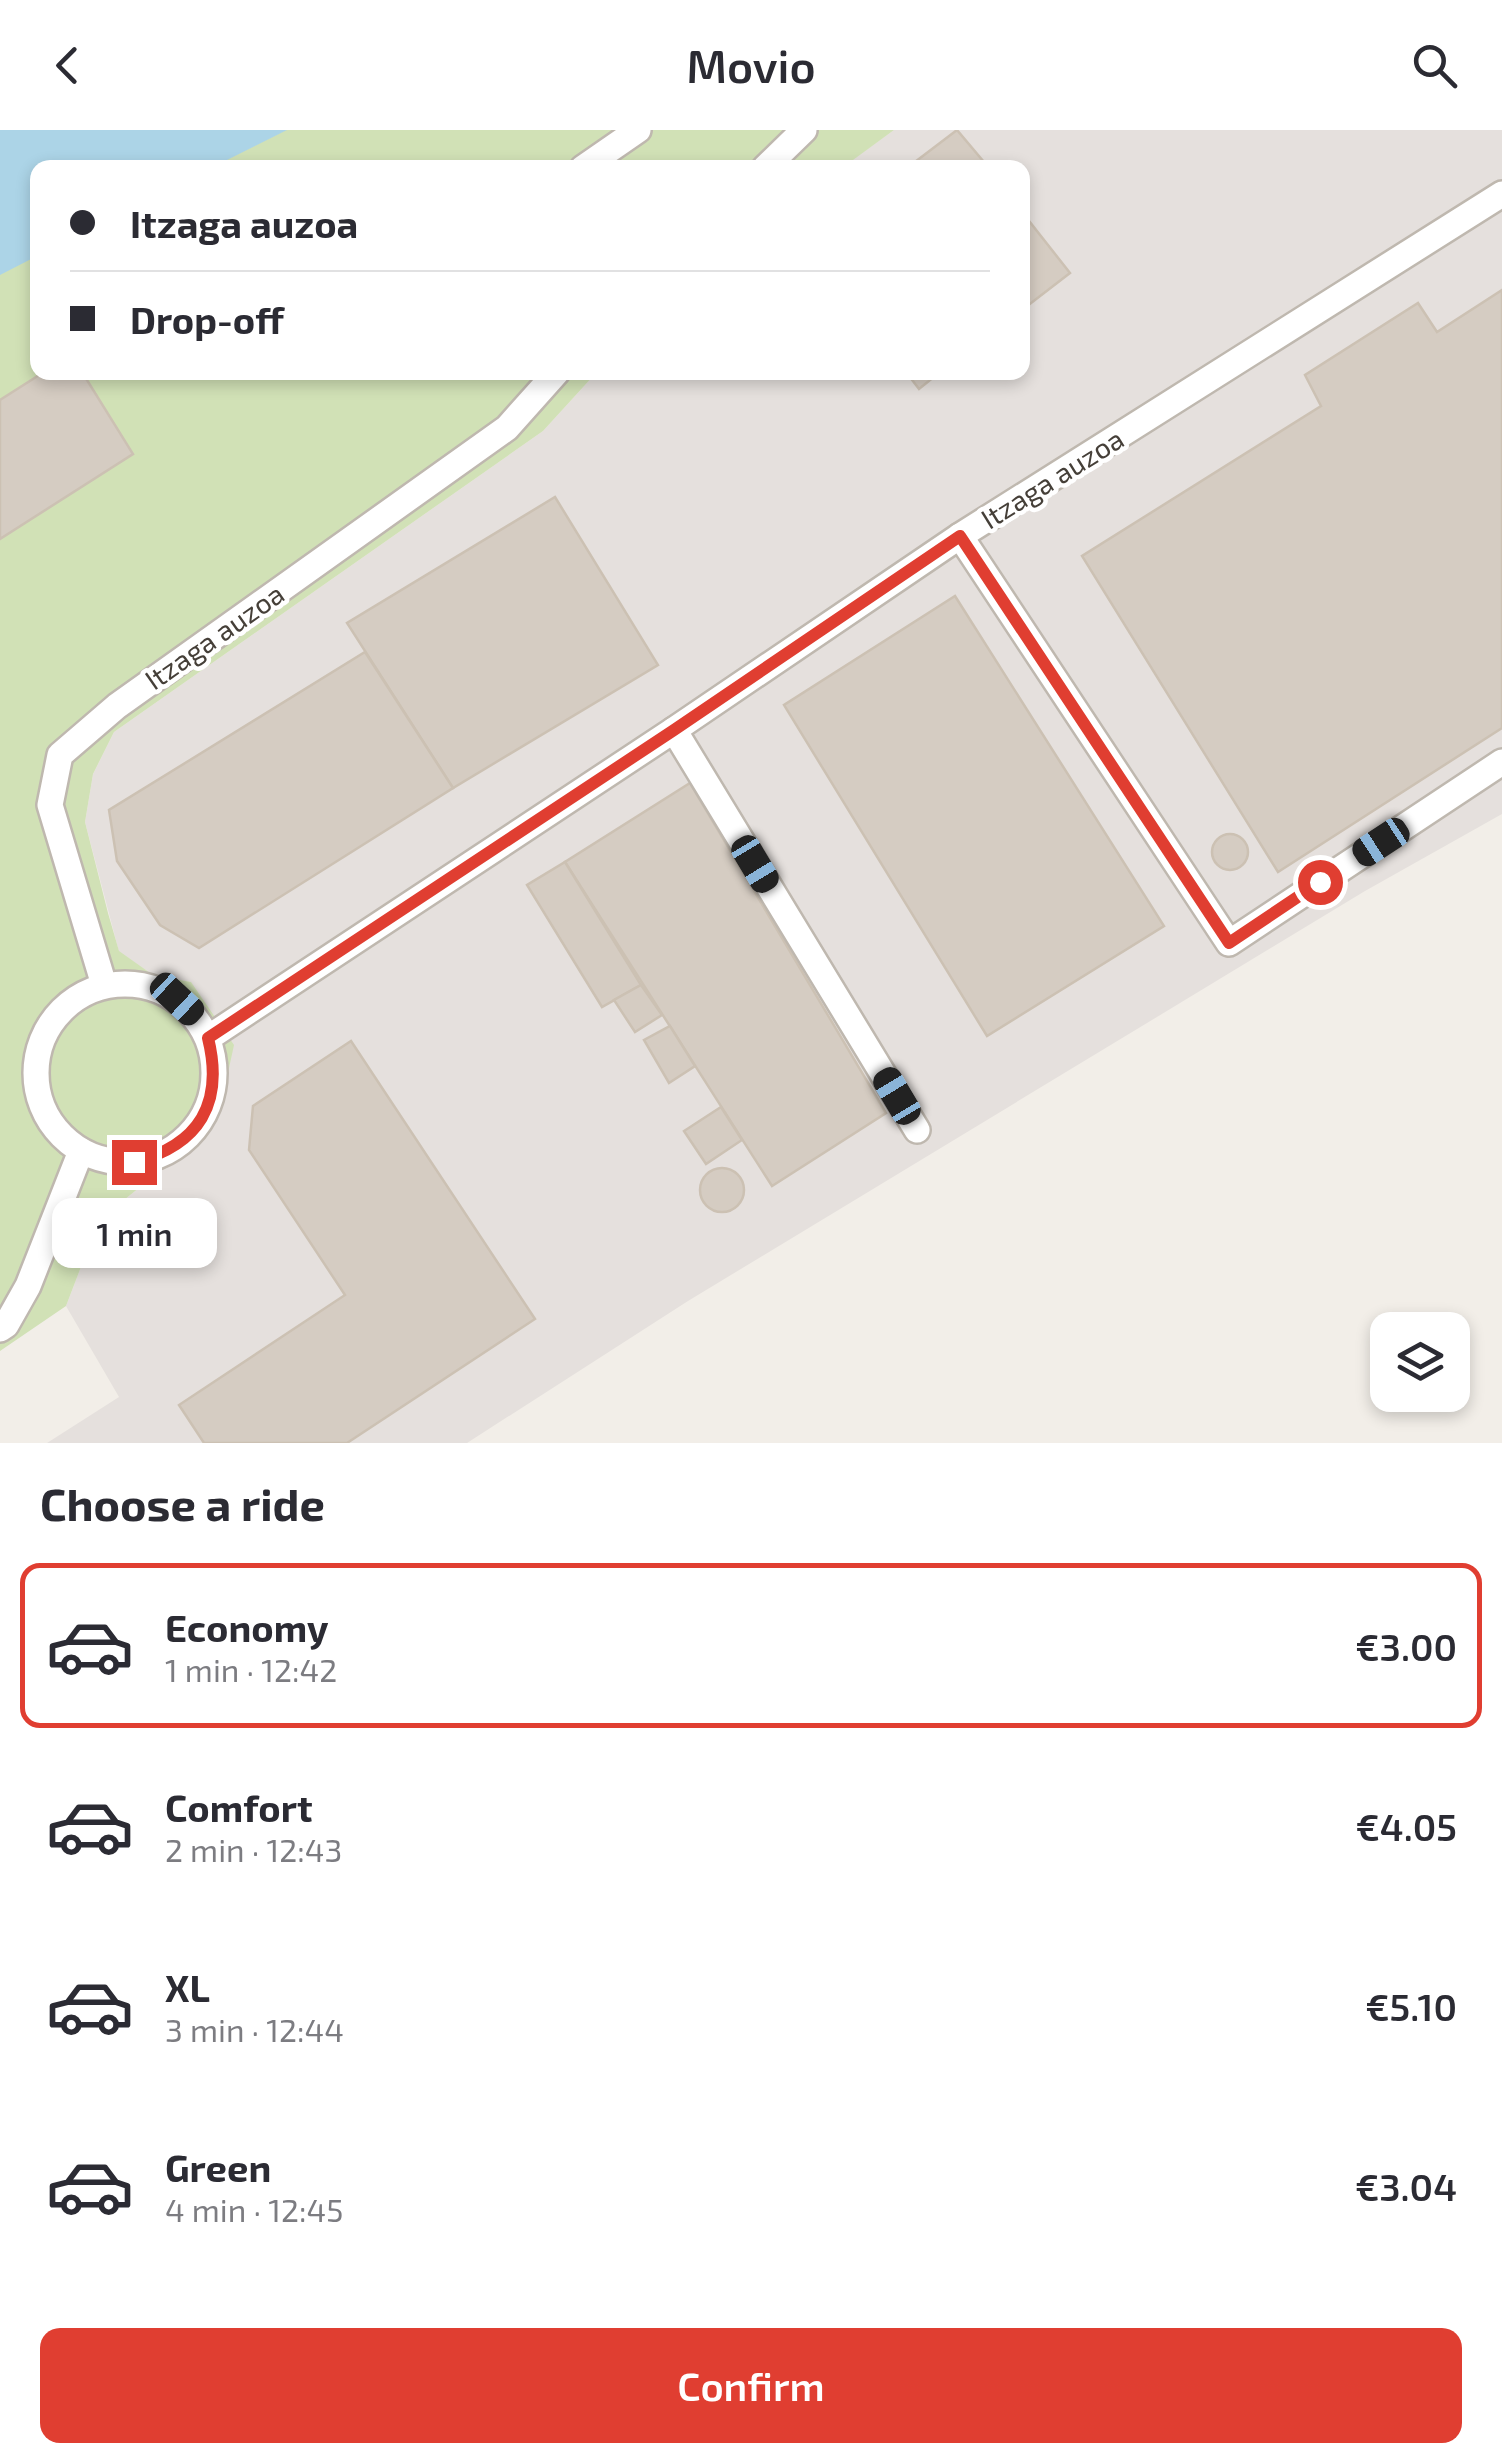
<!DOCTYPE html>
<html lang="en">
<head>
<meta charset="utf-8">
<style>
  :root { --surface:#fff; --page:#f2f2f3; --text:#2b2b33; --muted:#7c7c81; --line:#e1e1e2; --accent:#e03e31 }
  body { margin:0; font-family:"Exo 2",sans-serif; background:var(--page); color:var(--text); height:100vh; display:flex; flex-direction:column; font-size:38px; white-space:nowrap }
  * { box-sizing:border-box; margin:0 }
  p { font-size:32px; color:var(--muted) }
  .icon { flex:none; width:55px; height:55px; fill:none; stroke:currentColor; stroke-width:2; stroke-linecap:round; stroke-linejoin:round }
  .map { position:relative; height:1313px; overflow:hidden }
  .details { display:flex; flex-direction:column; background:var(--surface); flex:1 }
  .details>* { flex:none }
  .guide { position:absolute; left:30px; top:30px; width:1000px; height:220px; border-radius:20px; box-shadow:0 5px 15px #0003; display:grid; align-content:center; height:220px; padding:0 40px; background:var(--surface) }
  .buttons { position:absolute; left:1370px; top:1182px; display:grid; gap:20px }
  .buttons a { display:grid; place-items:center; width:100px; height:100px; border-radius:20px; background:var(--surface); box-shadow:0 5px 15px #0003; font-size:50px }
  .end { position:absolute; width:45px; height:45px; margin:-22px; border:12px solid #e03e31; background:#fff; box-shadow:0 0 0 5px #fff }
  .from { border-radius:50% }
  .bubble { position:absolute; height:70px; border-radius:20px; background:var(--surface); box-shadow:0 5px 15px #0003; font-size:32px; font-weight:600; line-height:70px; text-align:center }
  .car { position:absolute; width:30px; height:60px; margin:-30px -15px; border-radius:12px; box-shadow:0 0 8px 2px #0007; background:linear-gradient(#222 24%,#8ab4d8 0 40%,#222 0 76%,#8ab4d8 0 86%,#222 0) }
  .guide b { display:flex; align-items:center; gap:35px; height:95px; font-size:38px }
  .guide b+b { border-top:2px solid var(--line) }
  .guide i { width:25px; height:25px; background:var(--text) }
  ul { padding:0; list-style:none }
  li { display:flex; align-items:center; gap:30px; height:165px; margin:0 20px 15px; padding:0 20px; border:5px solid transparent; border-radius:20px }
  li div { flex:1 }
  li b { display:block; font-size:38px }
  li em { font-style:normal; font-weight:600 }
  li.on { border-color:var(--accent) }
  li>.icon { width:90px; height:90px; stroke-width:1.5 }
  h2 { padding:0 40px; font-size:45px; line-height:120px }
  .primary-button { display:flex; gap:20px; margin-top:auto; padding:20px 40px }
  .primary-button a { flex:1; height:115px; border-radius:20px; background:var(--accent); color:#fff; font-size:40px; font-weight:600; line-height:115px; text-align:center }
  header { display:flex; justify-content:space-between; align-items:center; height:130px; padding:0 40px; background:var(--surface); font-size:45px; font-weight:600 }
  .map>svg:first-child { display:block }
  .industrial { fill:#e5e0dd }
  .green { fill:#d1e1b6 }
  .water { fill:#acd4e7 }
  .building { fill:#d5ccc2; stroke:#ccc1b3; stroke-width:2.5 }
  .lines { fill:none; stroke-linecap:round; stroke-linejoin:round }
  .minor-casing { stroke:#bfb8af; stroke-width:30 }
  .minor { stroke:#fff; stroke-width:25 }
  .route { stroke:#e03e31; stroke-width:12 }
  .labels { text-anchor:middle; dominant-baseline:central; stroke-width:9; stroke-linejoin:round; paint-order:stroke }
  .street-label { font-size:28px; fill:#453f38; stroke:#fff }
</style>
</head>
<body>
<header><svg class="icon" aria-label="back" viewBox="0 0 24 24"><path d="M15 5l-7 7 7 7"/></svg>Movio<svg class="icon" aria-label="search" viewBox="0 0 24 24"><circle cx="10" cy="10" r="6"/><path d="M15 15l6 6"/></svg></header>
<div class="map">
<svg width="1502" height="1313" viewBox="0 0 1502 1313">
  <rect width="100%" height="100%" fill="#f2eee8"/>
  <polygon class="industrial" points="894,0 1502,0 1502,684 1365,761 688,1171 467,1313 47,1313 119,1267 66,1176 99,1090 205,1005 191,852 153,845 119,822 85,692 93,644 114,602 543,301 596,243 1022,242 1022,38 842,37"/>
  <polygon class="green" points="0,0 894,0 842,38 38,38 38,242 596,243 543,301 114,602 93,644 85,692 108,783 119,821 153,845 191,852 234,915 219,984 205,1005 99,1090 66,1176 0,1221"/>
  <polygon class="water" points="0,0 287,0 213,37 38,38 37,126 0,145"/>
  <g class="building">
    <polygon points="957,0 989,38 907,38"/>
    <polygon points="1022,82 1070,143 1022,180"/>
    <polygon points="1502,160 1502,598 1278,742 1082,426 1321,276 1305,245 1418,173 1437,202"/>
    <polygon points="44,242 82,242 133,324 0,409 0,270"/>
    <polygon points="906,242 940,242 919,259"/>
    <polygon points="555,367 658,535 453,658 347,493"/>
    <polygon points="955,466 1164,796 987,906 784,575"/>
    <polygon points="365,522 453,658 199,818 160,795 117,731 109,680"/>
    <polygon points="690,653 886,983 772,1056 565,732"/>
    <circle cx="1230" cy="722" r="18"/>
    <polygon points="565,732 641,855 602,877 527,755"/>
    <polygon points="641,855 662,885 635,902 614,870"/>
    <polygon points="670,896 695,936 669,953 644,910"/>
    <polygon points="351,911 535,1189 347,1313 204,1313 179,1275 345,1165 249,1020 253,976"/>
    <polygon points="721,977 742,1010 706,1034 684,1001"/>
    <circle cx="722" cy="1060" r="22"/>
  </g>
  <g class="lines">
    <g class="minor-casing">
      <g id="minor">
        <polyline points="583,38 638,0"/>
        <polyline points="765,38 804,0"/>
        <polyline points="960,406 1229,813 1502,632"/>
        <polyline points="674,600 917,1000"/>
        <circle cx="125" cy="943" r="89"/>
        <polyline points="104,855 50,675 60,625 117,576 507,298 557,242"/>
        <polyline points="208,908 674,600 960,406 1502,64"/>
        <polyline points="0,1199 6,1195 28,1156 81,1021"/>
      </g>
    </g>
    <use href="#minor" class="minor"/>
  </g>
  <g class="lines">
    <path class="route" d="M134 1032C200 1015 224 973 208 908L674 600 960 406 1229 813 1320 752"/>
  </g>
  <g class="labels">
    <g class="street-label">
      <text transform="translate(1052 348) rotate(-32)">Itzaga auzoa</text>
      <text transform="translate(214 506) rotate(-35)">Itzaga auzoa</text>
    </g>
  </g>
</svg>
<div class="buttons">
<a><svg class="icon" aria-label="layers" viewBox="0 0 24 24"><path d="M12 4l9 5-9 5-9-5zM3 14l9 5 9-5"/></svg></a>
</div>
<i class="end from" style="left:1320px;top:752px"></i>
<i class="end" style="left:134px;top:1032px"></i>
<div class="bubble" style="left:52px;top:1068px;width:165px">1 min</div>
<i class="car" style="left:1381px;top:712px;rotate:237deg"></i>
<i class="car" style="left:755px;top:734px;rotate:149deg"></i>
<i class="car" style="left:177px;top:869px;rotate:133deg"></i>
<i class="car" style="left:897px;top:966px;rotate:329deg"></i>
<div class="guide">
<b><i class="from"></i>Itzaga auzoa</b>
<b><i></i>Drop-off</b>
</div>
</div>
<section class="details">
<h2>Choose a ride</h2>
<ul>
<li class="on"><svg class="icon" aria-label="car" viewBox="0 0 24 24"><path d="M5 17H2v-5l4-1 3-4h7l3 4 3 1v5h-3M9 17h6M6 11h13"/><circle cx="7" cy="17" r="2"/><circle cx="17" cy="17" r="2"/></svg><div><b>Economy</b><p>1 min · 12:42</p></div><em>€3.00</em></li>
<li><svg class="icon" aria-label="car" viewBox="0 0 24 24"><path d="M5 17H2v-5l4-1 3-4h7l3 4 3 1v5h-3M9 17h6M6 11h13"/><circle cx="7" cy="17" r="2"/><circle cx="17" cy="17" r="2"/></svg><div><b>Comfort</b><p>2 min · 12:43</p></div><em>€4.05</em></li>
<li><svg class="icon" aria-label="car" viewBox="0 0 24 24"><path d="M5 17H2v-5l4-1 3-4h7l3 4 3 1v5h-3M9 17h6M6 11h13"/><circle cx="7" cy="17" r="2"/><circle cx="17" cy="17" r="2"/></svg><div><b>XL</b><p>3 min · 12:44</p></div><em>€5.10</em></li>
<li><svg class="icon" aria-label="car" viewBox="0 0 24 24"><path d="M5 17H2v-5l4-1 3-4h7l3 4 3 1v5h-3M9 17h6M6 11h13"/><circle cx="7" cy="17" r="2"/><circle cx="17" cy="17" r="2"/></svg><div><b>Green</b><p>4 min · 12:45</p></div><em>€3.04</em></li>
</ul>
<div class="primary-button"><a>Confirm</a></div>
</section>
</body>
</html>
